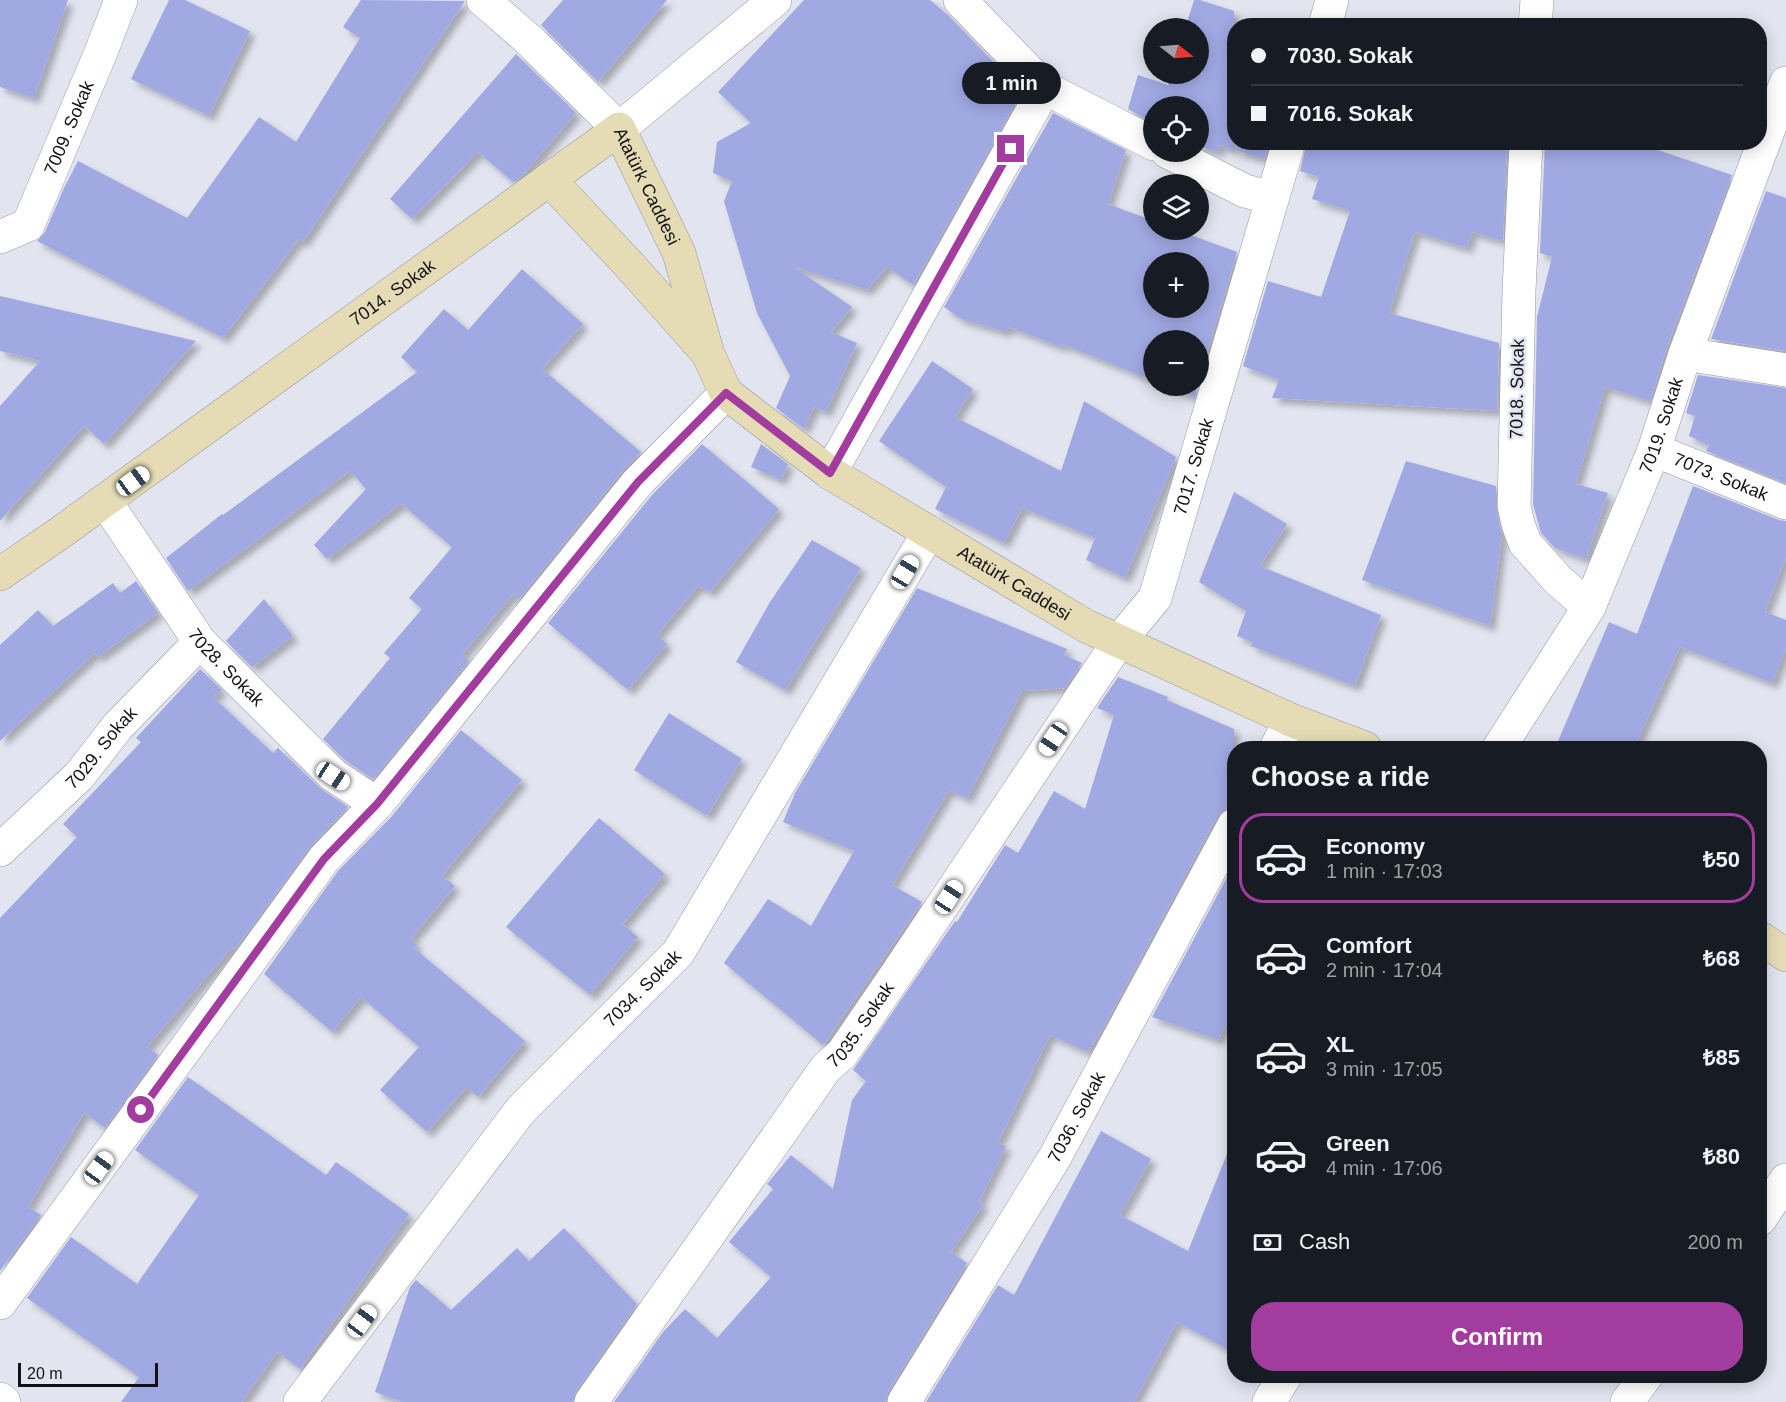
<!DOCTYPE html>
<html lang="en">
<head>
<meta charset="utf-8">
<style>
  :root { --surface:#171b24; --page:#242831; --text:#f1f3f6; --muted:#9ea1a6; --line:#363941; --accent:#a33c9f }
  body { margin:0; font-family:Arial,sans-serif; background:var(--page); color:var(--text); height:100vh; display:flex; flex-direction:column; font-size:22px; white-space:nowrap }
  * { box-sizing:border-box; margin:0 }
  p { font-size:20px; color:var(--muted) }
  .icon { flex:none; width:33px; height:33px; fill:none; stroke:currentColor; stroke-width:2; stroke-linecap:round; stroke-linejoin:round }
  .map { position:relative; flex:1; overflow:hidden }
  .details { position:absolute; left:1227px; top:741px; width:540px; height:642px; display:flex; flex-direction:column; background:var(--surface); border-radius:24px; box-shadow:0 3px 15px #0003 }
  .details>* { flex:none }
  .top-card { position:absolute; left:1227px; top:18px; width:540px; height:132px; border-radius:24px; box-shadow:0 3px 15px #0003; display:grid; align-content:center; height:132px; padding:0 24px; background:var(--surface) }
  .needle { width:39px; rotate:107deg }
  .fabs { position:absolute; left:1143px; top:18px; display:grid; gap:12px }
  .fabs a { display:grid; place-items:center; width:66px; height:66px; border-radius:50%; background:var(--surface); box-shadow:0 3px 15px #0003; font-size:30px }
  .scale { position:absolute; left:18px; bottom:15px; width:140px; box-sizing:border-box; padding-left:6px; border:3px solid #131317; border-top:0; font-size:16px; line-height:21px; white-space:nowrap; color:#131317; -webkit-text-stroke:4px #e2e4f0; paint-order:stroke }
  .end { position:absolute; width:27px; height:27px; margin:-14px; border:8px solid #a33c9f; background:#fff; box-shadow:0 0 0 3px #fff }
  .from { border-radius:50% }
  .bubble { position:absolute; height:42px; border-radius:21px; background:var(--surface); box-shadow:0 3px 15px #0003; font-size:20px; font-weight:700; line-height:42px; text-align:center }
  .car { position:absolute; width:18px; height:36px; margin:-18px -9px; border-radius:8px; box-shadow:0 0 4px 2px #0007; background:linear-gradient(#fff 24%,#345 0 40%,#fff 0 76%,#345 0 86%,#fff 0) }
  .top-card b { display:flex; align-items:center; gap:21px; height:57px; font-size:22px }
  .top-card b+b { border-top:2px solid var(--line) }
  .top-card i { width:15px; height:15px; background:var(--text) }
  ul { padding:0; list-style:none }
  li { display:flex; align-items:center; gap:18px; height:90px; margin:0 12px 9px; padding:0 12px; border:3px solid transparent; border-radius:24px }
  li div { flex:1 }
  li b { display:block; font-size:22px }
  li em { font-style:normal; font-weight:700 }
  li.selected { border-color:var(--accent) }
  li>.icon { width:54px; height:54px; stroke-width:1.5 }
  h2 { padding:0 24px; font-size:27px; line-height:72px }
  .pay { display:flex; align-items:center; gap:15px; height:66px; padding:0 24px; font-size:22px }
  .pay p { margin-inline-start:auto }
  .cta { display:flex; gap:12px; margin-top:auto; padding:12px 24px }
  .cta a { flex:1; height:69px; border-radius:24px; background:var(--accent); color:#fff; font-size:24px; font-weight:700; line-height:69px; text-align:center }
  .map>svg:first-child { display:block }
  .building { fill:#a1a9e3; fill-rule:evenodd; filter:url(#shadow) }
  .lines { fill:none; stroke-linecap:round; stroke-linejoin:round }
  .street-casing { stroke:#9698a3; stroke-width:34 }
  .secondary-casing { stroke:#9698a3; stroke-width:34 }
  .street { stroke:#fff; stroke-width:33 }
  .secondary { stroke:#e5dcb6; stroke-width:33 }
  .route { stroke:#a33c9f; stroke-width:8 }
  .labels { text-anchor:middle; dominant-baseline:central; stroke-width:5; stroke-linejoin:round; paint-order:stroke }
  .street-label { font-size:18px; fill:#131317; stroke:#e2e4f0 }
</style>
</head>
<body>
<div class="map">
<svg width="1786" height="1402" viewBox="0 0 1786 1402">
  <defs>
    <filter id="shadow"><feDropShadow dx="5.5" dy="5.5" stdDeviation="3" flood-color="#0004"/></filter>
  </defs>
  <rect width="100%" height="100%" fill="#e2e4f0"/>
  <g class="building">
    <polygon points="0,0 68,0 34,98 0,87"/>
    <polygon points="169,0 185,0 250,31 209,116 131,79"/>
    <polygon points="361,0 465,1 303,242 299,239 223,338 37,241 45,232 64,188 78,161 187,218 259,117 296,142 360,38 343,27"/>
    <polygon points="563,0 667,0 598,82 541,25"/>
    <polygon points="804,0 930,0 948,15 1007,76 995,91 1018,99 913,285 887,267 867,290 794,267 852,307 831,332 857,343 826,412 814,407 804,429 776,408 790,376 757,313 724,201 732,181 713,173 717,142 751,123 718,92"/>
    <polygon points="1194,0 1200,0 1234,11 1234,150 1220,145 1218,152 1198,146 1198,106 1154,106 1154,123 1128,109 1138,75 1168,85 1171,74 1198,74 1198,28 1185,28"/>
    <polygon points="516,54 576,113 522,176 513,182 478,152 412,219 390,199"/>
    <path d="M1053 113 1126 150 1108 204 1154 221V230H1177L1237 252 1198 383V340H1154V381L1062 344 1061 347 1009 327 1007 331H1002L961 319 944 307ZM1154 262H1198V308H1154Z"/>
    <polygon points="1237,142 1269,142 1264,159 1236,150"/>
    <polygon points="1307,142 1507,142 1503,241 1472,232 1467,248 1415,232 1389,313 1499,343 1497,411 1272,398 1279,380 1243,366 1268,281 1321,297 1350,211 1312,199 1319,177 1300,171"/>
    <polygon points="1545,142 1634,142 1732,175 1667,347 1650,401 1605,387 1576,484 1608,493 1586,559 1555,548 1541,533 1533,504 1537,317 1552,257 1540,253"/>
    <polygon points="1766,191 1786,198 1786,351 1711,339"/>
    <polygon points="522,269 583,324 542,369 641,452 623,470 519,599 513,594 462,655 469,661 373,779 345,760 323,739 390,658 384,653 422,609 409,598 452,547 401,504 327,559 314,545 366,489 350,471 188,591 166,558 222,514 223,515 417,372 401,357 444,309 468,330"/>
    <polygon points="0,296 196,341 104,444 84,426 0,521 0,406 40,361 0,351"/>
    <polygon points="932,361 973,389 955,417 1061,471 1084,401 1176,457 1125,578 1086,560 1095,538 1022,508 1004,543 935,509 946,487 879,441"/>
    <polygon points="1698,375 1786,388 1786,483 1706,451 1709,445 1689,436 1695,416 1686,413"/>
    <polygon points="1165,386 1198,386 1195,397"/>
    <polygon points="702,444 779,509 710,592 698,586 657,635 667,644 628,690 548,623 652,495"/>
    <polygon points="761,444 788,464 781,480 751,467"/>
    <polygon points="1406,461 1496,486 1496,510 1502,535 1490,626 1362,580"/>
    <polygon points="1693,486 1779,520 1786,521 1786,557 1765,612 1786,620 1786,648 1772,683 1680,647 1634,748 1555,748 1609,622 1637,634"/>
    <polygon points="1234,492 1287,524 1260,566 1381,615 1355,686 1251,646 1252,642 1237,636 1246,611 1199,582"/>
    <polygon points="812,540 861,568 785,690 736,662 770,602"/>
    <polygon points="136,581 158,613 98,657 95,653 0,741 0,645 38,610 53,626 113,583 120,593"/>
    <polygon points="917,588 1067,649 1064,655 1082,663 1065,688 1022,691 967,799 949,790 892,885 922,902 823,1045 724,963 768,899 811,926 854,851 783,822 795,793"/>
    <polygon points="264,599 293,636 252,667 226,641"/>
    <polygon points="200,669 222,690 213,697 273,753 278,748 320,788 348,807 309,848 235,949 232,947 147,1047 158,1055 105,1128 84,1113 28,1207 41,1215 0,1271 0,918 77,837 63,824 141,742 136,738"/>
    <polygon points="1118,677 1168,697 1167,700 1234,729 1234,806 1225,809 1217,816 1102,1030 1087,1052 1050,1035 998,1143 1006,1146 979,1202 983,1205 951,1252 967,1263 888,1392 885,1402 614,1402 663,1332 685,1309 717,1338 771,1277 729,1242 773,1189 767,1184 791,1155 833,1189 852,1100 866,1081 853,1070 955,921 957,922 1005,845 1018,853 1054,791 1085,809 1114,715 1097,708"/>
    <polygon points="669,713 742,759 707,816 634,770"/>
    <polygon points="461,730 522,780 442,876 455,886 411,939 417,944 414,948 525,1041 478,1097 467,1087 427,1132 380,1090 419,1047 361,997 332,1032 264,974 338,871 392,816"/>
    <polygon points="599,818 665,874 623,924 638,937 590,995 506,927"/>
    <polygon points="1234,864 1234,1011 1218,1040 1152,1017"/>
    <polygon points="188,1077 326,1175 336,1162 409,1214 300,1369 277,1352 242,1402 121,1402 139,1377 27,1298 71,1237 137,1284 199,1195 135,1150"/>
    <polygon points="1101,1131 1151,1159 1120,1215 1188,1251 1233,1139 1234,1140 1234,1353 1177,1322 1134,1402 926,1402 998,1285 1014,1295"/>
    <polygon points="564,1228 637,1304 576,1391 573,1402 402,1402 375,1392 410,1287 416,1280 451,1310 517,1248 529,1261"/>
  </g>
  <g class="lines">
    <g class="street-casing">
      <g id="street">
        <polyline points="483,0 528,39 619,129 775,0"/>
        <polyline points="960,0 1045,88 1154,144"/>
        <polyline points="1325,26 1332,0"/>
        <polyline points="1535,26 1537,0"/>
        <polyline points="1526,142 1519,291 1514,506 1518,524 1525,543 1558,580 1589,607"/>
        <polyline points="1168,152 1245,191 1272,198"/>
        <path id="s1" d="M0 237 28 225 101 52 121 0"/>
        <polyline points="1685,354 1786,370"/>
        <path id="s2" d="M1654 450 1786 503"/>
        <polyline points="830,473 1045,88"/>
        <path id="s3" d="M105 501 200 642 333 775 377 804"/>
        <polyline points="1276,748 1291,720"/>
        <path id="s4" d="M1499 748 1589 607 1654 450 1685 354 1786 83"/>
        <path id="s5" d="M0 850 79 776 118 726 200 642"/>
        <polyline points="1760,1219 1786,1180"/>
        <polyline points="0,1303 324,859 377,804 638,482 726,393"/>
        <polyline points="0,1399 4,1402"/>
        <path id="s6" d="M300 1402 520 1111 678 953 929 532"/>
        <path id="s7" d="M591 1402 826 1068 842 1054 896 975 1119 641 1155 598 1289 142"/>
        <path id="s8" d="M904 1402 1055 1157 1234 825"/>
        <polyline points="1269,1402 1285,1376"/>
        <polyline points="1627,1402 1646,1376"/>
      </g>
    </g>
    <g class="secondary-casing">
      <g id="secondary">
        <polyline points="549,179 632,268 703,348"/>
        <path id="s9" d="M0 574 57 535 619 129 679 253 708 354 726 393 830 473 1086 626 1291 720 1365 748"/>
        <polyline points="1760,938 1786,955"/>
      </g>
    </g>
    <use href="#street" class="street"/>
    <use href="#secondary" class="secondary"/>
  </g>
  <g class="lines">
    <polyline class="route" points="141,1110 324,859 377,804 638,482 726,393 830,473 1011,149"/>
  </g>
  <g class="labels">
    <g class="street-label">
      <text stroke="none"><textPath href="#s1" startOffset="136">7009. Sokak</textPath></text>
      <text stroke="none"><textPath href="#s9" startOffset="826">Atatürk Caddesi</textPath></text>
      <text stroke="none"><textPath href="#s9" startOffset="483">7014. Sokak</textPath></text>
      <text transform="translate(1517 389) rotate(-89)">7018. Sokak</text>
      <text stroke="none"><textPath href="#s4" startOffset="363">7019. Sokak</textPath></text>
      <text stroke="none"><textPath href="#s7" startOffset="1120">7017. Sokak</textPath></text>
      <text stroke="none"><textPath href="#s2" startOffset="72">7073. Sokak</textPath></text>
      <text stroke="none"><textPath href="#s9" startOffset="1394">Atatürk Caddesi</textPath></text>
      <text stroke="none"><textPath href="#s3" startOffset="206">7028. Sokak</textPath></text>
      <text stroke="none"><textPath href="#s5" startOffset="144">7029. Sokak</textPath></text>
      <text stroke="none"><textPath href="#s6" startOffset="538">7034. Sokak</textPath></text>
      <text stroke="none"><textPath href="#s7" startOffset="464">7035. Sokak</textPath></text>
      <text stroke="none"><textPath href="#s8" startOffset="333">7036. Sokak</textPath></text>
    </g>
  </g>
</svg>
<div class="fabs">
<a><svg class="needle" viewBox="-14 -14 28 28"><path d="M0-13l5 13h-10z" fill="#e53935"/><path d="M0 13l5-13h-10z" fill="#9ea1a6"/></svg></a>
<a><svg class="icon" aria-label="locate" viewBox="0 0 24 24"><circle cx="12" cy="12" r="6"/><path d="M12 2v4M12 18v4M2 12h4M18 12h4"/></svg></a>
<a><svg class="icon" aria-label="layers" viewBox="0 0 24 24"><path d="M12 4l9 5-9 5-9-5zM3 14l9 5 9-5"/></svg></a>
<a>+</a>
<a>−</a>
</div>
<div class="scale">20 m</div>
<i class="end from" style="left:141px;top:1110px"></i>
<i class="end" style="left:1011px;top:149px"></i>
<div class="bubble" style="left:962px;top:62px;width:99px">1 min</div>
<i class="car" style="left:133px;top:481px;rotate:54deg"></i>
<i class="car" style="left:905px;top:572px;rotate:31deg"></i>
<i class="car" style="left:1053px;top:739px;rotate:214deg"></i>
<i class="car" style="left:333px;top:776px;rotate:123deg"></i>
<i class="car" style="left:949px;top:897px;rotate:33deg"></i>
<i class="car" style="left:99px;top:1168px;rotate:36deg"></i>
<i class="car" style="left:362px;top:1321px;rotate:37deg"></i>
<div class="top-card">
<b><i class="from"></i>7030. Sokak</b>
<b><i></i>7016. Sokak</b>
</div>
<section class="details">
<h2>Choose a ride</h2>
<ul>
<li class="selected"><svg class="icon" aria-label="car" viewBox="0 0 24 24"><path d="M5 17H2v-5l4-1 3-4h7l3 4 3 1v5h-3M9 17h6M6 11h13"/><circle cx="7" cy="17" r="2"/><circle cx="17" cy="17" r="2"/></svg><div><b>Economy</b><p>1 min · 17:03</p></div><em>₺50</em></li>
<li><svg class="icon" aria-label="car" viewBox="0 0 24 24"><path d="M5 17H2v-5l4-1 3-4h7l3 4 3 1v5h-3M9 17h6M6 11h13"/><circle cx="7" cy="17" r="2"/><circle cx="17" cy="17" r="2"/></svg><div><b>Comfort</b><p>2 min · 17:04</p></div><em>₺68</em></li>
<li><svg class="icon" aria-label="car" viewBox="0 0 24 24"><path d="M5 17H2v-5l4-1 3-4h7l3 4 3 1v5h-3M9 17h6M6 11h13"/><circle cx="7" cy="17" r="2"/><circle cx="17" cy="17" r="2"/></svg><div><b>XL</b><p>3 min · 17:05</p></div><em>₺85</em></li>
<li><svg class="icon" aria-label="car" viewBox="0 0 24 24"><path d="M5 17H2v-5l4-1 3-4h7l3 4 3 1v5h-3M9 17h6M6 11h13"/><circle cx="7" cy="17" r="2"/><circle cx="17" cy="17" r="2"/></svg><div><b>Green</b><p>4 min · 17:06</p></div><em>₺80</em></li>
</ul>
<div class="pay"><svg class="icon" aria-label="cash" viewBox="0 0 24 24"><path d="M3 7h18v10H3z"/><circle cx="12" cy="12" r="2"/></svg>Cash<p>200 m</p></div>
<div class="cta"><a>Confirm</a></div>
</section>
</div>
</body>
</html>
